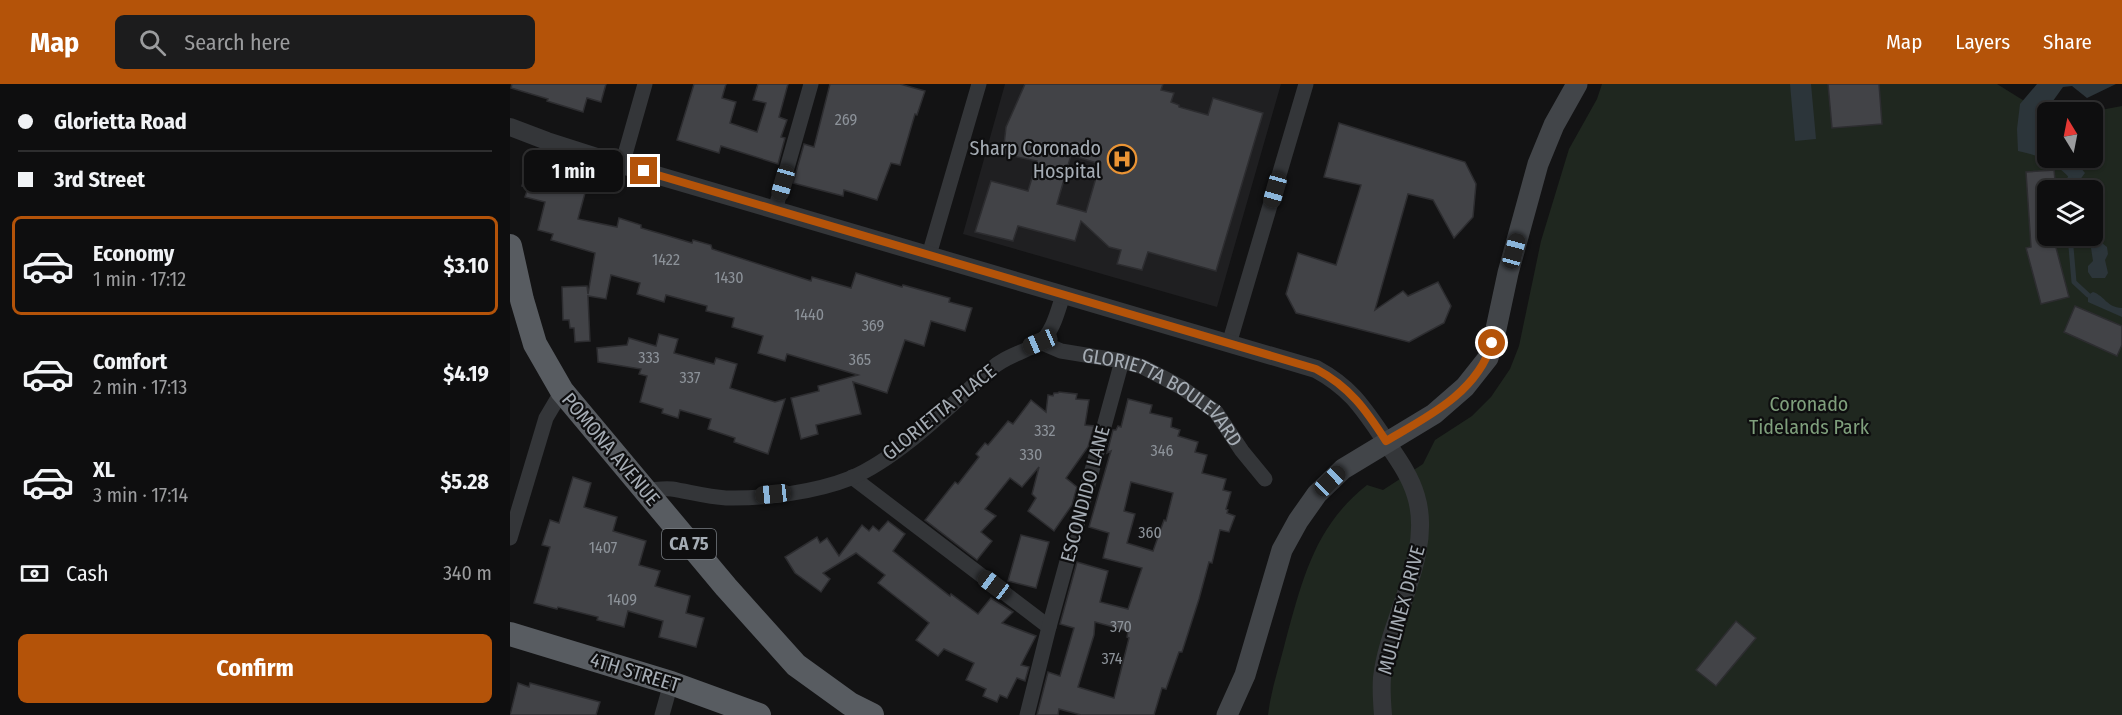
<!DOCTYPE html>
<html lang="en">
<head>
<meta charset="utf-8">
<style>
  :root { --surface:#0e0e0f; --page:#1c1c1d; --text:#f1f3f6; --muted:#9b9c9e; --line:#2e2e2f; --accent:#b45309 }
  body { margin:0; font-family:"Fira Sans Condensed",sans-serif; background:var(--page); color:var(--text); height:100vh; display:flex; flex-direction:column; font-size:22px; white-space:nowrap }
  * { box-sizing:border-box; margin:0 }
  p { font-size:20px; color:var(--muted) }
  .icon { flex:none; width:33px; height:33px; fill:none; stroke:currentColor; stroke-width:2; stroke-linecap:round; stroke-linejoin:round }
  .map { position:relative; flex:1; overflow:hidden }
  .details { display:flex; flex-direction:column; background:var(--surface); width:510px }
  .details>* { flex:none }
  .top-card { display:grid; align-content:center; height:132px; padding:0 18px; background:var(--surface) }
  .needle { width:39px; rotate:350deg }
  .tools { position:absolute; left:1527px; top:18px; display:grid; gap:12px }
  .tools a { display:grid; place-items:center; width:66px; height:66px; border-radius:9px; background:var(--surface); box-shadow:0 2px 4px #0004,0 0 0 2px var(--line); font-size:30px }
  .end { position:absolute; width:27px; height:27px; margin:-14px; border:8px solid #b45309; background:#fff; box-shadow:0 0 0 3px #fff }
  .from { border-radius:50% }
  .bubble { position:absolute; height:42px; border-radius:9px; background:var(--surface); box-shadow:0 2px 4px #0004,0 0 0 2px var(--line); font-size:20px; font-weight:700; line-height:42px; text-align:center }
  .car { position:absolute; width:18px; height:36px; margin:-18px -9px; border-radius:8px; box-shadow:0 0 4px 2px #0007; background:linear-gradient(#222 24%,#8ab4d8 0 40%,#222 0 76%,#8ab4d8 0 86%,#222 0) }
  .top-card b { display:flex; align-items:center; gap:21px; height:57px; font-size:22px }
  .top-card b+b { border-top:2px solid var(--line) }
  .top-card i { width:15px; height:15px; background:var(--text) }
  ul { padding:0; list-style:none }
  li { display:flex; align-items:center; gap:18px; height:99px; margin:0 12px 9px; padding:0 6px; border:3px solid transparent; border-radius:9px }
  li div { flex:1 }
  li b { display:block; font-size:22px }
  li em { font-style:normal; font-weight:700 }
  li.on { border-color:var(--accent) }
  li>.icon { width:54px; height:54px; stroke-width:1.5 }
  .pay { display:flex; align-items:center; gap:15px; height:66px; padding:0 18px; font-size:22px }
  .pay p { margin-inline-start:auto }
  .primary-button { display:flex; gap:12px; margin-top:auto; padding:12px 18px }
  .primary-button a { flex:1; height:69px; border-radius:9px; background:var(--accent); color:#fff; font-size:24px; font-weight:700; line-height:69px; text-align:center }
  header { display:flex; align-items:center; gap:36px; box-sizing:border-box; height:84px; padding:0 30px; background:var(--accent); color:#fff }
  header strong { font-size:28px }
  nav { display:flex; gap:33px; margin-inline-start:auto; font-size:21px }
  .search { width:420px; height:54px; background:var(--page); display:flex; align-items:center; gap:15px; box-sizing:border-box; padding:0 21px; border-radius:9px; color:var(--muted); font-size:22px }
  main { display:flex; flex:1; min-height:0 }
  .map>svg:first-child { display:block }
  .built { fill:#1f1f21 }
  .green { fill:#1f271f; fill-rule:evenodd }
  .water { fill:#2c353a }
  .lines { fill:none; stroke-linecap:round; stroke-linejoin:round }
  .stream { stroke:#2c353a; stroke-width:5 }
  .building { fill:#424347; stroke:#2d2d30; stroke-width:1.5; fill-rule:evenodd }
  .minor { stroke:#343639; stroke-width:15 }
  .tertiary { stroke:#343639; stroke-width:18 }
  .secondary { stroke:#424549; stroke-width:21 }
  .trunk { stroke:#585c61; stroke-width:24 }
  .route { stroke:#b45309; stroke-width:8 }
  .labels { text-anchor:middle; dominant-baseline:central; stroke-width:4.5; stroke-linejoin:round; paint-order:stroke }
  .number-label { font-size:16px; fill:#8c9299 }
  .shield { fill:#0e0e0f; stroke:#787d82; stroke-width:1.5 }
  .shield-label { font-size:18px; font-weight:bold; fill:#a5acb4 }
  .poi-label { font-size:20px; fill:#a5acb4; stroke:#0e0e0f; text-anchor:end }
  .street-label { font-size:20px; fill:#a5acb4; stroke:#0e0e0f }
  .park-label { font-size:20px; fill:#7f9f7c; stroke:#0e0e0f }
</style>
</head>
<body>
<header>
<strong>Map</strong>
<div class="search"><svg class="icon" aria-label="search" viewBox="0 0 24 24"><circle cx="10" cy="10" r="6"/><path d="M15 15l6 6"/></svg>Search here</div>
<nav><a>Map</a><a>Layers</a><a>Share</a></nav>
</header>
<main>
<section class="details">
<div class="top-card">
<b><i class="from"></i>Glorietta Road</b>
<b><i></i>3rd Street</b>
</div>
<ul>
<li class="on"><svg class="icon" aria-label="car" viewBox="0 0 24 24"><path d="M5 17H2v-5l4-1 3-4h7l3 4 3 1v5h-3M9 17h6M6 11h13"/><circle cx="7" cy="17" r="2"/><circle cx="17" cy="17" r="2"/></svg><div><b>Economy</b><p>1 min · 17:12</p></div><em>$3.10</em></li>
<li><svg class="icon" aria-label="car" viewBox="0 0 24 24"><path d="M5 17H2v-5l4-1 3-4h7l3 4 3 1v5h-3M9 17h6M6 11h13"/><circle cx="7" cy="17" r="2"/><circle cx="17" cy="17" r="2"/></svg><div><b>Comfort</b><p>2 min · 17:13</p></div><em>$4.19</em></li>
<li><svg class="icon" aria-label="car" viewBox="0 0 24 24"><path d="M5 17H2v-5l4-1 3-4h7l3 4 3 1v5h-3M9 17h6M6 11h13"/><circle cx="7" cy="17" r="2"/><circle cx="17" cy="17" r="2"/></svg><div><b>XL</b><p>3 min · 17:14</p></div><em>$5.28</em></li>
</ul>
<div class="pay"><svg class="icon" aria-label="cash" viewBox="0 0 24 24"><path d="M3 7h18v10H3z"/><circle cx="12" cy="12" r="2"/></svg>Cash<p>340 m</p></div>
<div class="primary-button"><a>Confirm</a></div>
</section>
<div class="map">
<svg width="1612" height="631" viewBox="0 0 1612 631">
  <rect width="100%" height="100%" fill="#131314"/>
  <polygon class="built" points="495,0 771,0 707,223 453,150"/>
  <path class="green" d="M1092 0H1487L1537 31 1538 74H1582V28H1580L1612 22V631H758C761 605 770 580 776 555 793 494 805 442 857 401L873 406 913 380 925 356 962 332 981 313 1000 285 1009 262 1031 157 1059 65 1087 15ZM1538 106H1582V152H1538Z"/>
  <g class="water">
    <polygon points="1280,0 1301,0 1306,55 1285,57"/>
    <path d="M1527 0H1606L1577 14 1562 2 1553 3 1530 35 1537 46 1538 74H1563L1575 89 1566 101C1548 80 1535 73 1508 67L1507 45 1510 20Z"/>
    <polygon points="1592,159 1597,163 1598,170 1595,176 1598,189 1595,194 1582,194 1578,188 1578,182 1583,177 1581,164 1585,160"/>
    <path d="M1583 208C1595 212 1596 223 1612 224V233L1578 218V211Z"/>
  </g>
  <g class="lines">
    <g class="stream">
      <polyline points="1559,106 1560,94"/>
      <polyline points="1566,152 1561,163 1564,198 1578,211"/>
    </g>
  </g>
  <g class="building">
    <polygon points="2,0 96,0 91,18 77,14 73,28 37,17 38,15 1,4"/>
    <polygon points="184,0 216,0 212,14 226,18 220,39 247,48 256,19 243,16 248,0 278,0 269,33 277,36 271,53 275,54 268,80 211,62 209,69 167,56"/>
    <polygon points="320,0 390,0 415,7 407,31 405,30 390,81 381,79 367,116 334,106 333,112 283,99 294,60 304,63"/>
    <path d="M515 0H653L651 6 664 9 661 18 669 21V23L698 31 703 14 753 29 706 187 638 168 632 186 607 180 611 166 599 163 571 137 565 157 508 142 503 157 465 148 481 97 518 107 527 77 493 70 496 43ZM561 71 590 80 576 128 547 120Z"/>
    <polygon points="1318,0 1369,0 1372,40 1322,44"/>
    <polygon points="829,39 955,78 966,100 963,133 944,154 923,116 898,110 865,226 893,207 898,212 928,198 941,222 934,239 899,258 786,229 776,210 788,169 826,181 851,101 814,93"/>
    <polygon points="1544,86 1546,106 1538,106 1538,158 1544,156 1559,213 1531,220 1516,164 1521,163 1516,88"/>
    <polygon points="16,88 50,98 49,102 75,109 68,135 107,143 109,134 131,141 131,144 152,150 182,159 183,156 201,161 202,165 301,197 302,193 341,204 346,189 392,203 393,201 440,214 439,218 462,224 455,247 421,237 414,262 395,256 377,309 343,298 351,330 306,341 308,350 291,355 281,314 309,307 308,302 348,291 277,270 275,277 248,269 253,252 222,243 224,234 196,227 197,222 156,211 154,218 127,210 130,199 101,191 96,215 78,212 80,257 65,258 64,244 60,244 59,236 53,236 52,203 77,202 78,210 85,169 41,156 43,150 28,146 35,118 15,113 18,104 12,102"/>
    <polygon points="1565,222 1612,242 1612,261 1607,272 1554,248"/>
    <polygon points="149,250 168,255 164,269 204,280 206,274 227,280 220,304 265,318 275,315 258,370 224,358 225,354 198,345 201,335 170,326 168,334 152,329 153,325 130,318 137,292 129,290 131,285 88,278 87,264 117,261 119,254 146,262"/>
    <polygon points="549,308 567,310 566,315 579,316 575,341 584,342 578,363 556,394 567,403 562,421 544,447 518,427 526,414 522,410 529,383 512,403 500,394 475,425 486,432 471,448 482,457 467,476 415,436 445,398 448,400 469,373 466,370 475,359 478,361 498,337 503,340 521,316 536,328 538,311 543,312 544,309 548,309"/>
    <path d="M618 315 642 321 640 329 662 334 661 343 670 346 668 352 688 358 685 368 697 371 692 389 716 395 713 406 721 408 716 425 718 426 717 429 725 432 719 448 710 446 702 479 699 478 689 515 672 568H669L656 605 652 604 644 631H571L549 625 548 631H527L538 588 550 592 564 544 550 540 567 478 598 487 590 518 618 525 632 484 593 474 599 449 579 443 600 370 601 367 597 369 603 346H606L608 342 611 343ZM621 398 663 409 656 437 654 436 643 467 617 459 625 430 614 427ZM585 538 618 547 617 553 619 554 604 614 568 603 584 551Z"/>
    <polygon points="63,393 81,399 74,423 107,433 103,447 136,457 129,481 150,487 145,502 180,512 176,529 194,534 186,563 149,553 153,537 118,527 114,543 87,536 88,533 48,523 47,525 24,519 40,463 32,461 40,436 49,439"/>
    <polygon points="378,437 395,450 383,467 440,512 441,510 468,530 481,514 503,528 492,539 526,552 511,581 519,583 515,597 507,594 497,614 490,611 487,618 473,612 476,605 456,596 464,579 434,565 428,572 406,556 419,539 368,499 375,491 346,469 313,489 320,495 311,508 285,489 275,473 307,453 310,459 317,454 329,472 352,441 359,447 363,442 369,447"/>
    <polygon points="511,451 539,458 526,504 498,497"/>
    <polygon points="1226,537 1246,554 1206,602 1186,586"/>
    <polygon points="8,599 19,603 20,599 90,618 86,631 0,631"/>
  </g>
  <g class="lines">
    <g class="minor">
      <polyline points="112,81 135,0"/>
      <polyline points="265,126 301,0"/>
      <polyline points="419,171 469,0"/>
      <path id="s1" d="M530 258 551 267 612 277 633 283 671 303 706 328 732 367 755 395"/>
      <polyline points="719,260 796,0"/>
      <polyline points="342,393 539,543"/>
      <path d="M135 406C143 406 153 404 162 405 180 408 198 413 216 414 254 415 306 408 341 394 390 373 442 320 481 285 495 272 513 269 529 259 543 249 548 226 553 211"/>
      <polyline points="0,454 36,334 52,307"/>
      <polyline points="152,631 161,599"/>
      <polyline points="517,631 539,543 612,277"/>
    </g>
    <path class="tertiary" d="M0 43 37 57 112 81 806 285C841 304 853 324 875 356 887 374 900 391 906 412 924 471 878 536 872 594 871 607 872 619 873 631"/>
    <polyline class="secondary" points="717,631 735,591 772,466 788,437 807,410 833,385 924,330 955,303 978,274 986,245 998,189 1028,80 1044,41 1067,0"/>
    <g class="trunk">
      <polyline points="0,162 12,216 25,260 52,307 216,503 286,581 340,620 362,631"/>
      <polyline points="0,550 161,599 249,631"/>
    </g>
  </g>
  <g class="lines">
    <path class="route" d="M134 87 806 285C840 303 856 326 876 357 917 333 967 309 982 259"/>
  </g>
  <defs>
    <g id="hospital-ring" transform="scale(1.5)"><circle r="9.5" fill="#0e0e0f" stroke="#ea9435" stroke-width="1.5"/><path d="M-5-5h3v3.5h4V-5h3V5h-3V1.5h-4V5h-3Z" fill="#ea9435"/></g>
  </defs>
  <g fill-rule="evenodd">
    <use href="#hospital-ring" x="612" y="75"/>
  </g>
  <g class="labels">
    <g class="number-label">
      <text x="336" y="35">269</text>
      <text x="156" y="175">1422</text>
      <text x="219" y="193">1430</text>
      <text x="299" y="230">1440</text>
      <text x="363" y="241">369</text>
      <text x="139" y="273">333</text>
      <text x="350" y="275">365</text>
      <text x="180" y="293">337</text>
      <text x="535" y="346">332</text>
      <text x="652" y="366">346</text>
      <text x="521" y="370">330</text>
      <text x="640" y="448">360</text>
      <text x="93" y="463">1407</text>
      <text x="112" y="515">1409</text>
      <text x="611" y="542">370</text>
      <text x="602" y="574">374</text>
    </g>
    <rect class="shield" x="152" y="445" width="54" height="30" rx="4.5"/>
    <g class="shield-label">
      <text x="179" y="460">CA 75</text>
    </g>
    <g class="poi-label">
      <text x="591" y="64">Sharp Coronado<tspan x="591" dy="23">Hospital</tspan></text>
    </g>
    <g class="street-label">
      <text stroke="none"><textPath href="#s1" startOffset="138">GLORIETTA BOULEVARD</textPath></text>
      <text transform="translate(429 328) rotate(-39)">GLORIETTA PLACE</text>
      <text transform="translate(101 365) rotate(50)">POMONA AVENUE</text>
      <text transform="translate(575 410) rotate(-75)">ESCONDIDO LANE</text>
      <text transform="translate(891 526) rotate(-75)">MULLINEX DRIVE</text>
      <text transform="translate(125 588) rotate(17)">4TH STREET</text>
    </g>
    <g class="park-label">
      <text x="1299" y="320">Coronado<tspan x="1299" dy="23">Tidelands Park</tspan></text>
    </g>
  </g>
</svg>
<div class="tools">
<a><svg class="needle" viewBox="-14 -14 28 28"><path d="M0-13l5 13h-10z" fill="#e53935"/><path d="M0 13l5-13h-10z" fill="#9b9c9e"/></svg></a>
<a><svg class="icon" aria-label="layers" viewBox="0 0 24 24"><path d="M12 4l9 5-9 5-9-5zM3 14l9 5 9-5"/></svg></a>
</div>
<i class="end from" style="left:982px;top:259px"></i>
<i class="end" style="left:134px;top:87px"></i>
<div class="bubble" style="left:14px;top:66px;width:99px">1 min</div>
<i class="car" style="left:273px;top:99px;rotate:196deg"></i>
<i class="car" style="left:765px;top:106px;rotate:196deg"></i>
<i class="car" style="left:1004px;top:167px;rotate:15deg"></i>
<i class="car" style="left:530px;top:258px;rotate:247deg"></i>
<i class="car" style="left:820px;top:397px;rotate:46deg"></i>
<i class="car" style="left:263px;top:410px;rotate:264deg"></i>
<i class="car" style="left:484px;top:501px;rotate:307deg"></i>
</div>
</main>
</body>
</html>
